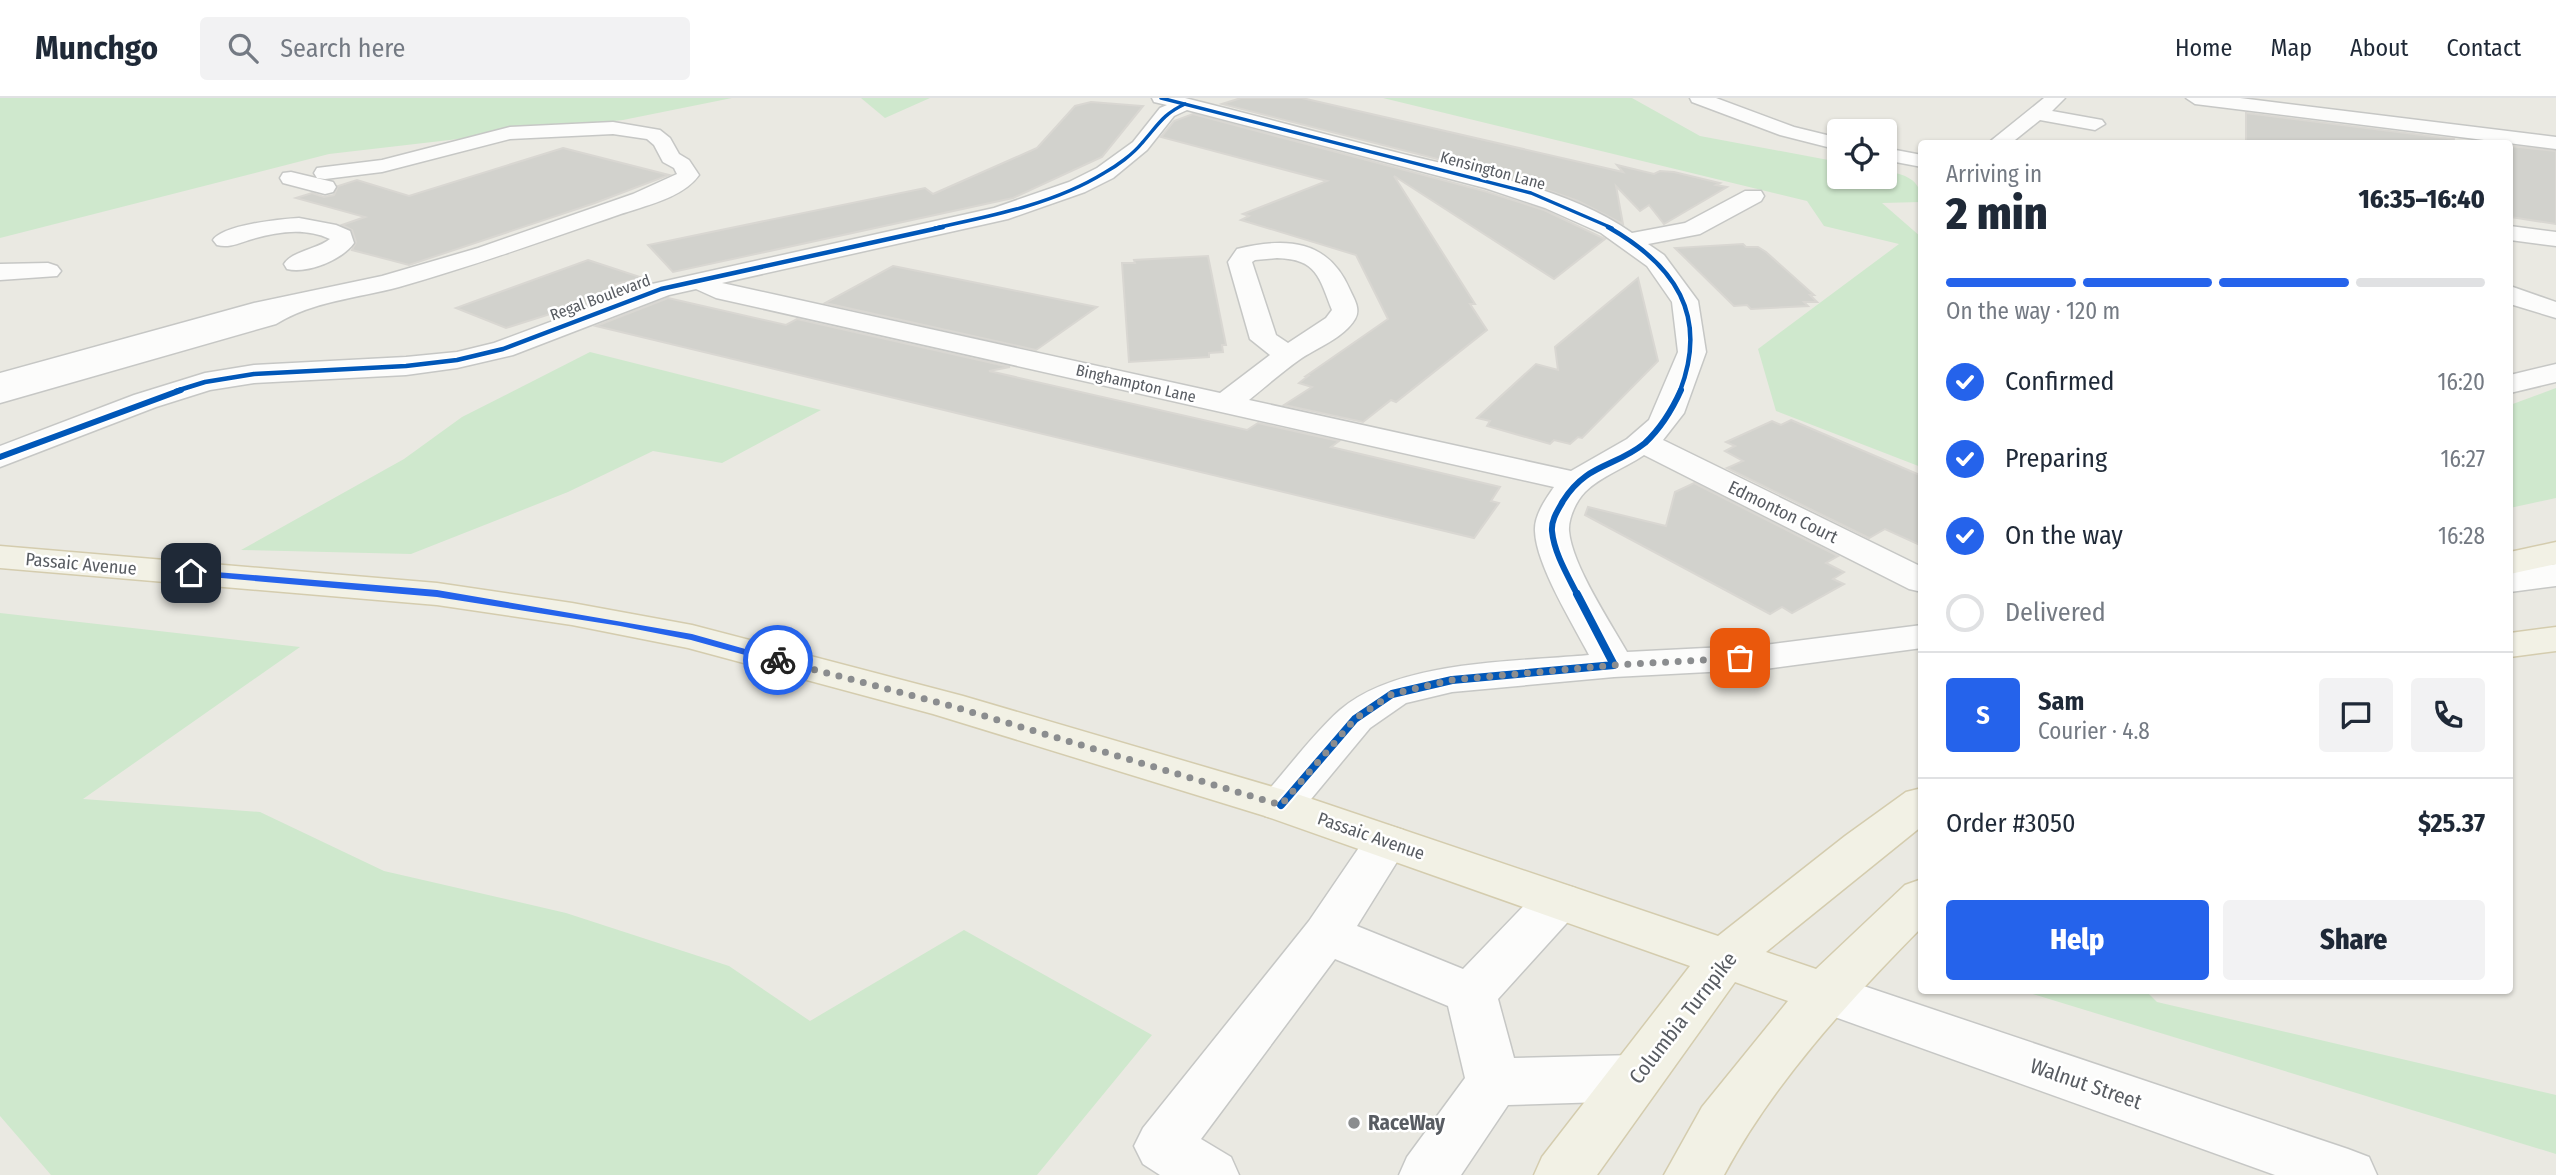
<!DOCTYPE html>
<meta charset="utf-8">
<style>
body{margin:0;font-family:"Fira Sans Condensed",sans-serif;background:#f2f2f3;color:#1f2937;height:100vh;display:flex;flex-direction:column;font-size:26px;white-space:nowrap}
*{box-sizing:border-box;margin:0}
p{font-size:23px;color:#747a83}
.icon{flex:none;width:38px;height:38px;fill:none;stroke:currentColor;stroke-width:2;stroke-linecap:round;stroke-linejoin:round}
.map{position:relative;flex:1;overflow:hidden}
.drawer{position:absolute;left:1918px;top:42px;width:595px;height:854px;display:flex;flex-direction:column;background:#fff;border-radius:7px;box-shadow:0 2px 5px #0004}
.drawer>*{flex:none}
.controls{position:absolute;left:1827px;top:21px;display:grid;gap:14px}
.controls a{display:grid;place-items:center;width:70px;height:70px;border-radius:7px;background:#fff;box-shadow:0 2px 5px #0004;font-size:35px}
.pin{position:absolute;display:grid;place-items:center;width:60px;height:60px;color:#fff;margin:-30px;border-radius:14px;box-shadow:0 4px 10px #0006}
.courier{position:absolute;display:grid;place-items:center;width:70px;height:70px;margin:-35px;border:5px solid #2563eb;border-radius:50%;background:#fff;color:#222;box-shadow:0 2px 9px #0007}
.headline em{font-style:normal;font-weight:800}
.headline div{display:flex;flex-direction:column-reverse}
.headline{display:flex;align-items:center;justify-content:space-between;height:119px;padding:0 28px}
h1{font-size:46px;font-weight:800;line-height:52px}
.bar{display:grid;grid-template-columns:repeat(4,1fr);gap:10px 7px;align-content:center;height:84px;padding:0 28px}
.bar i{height:9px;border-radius:5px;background:#e0e1e3}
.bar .on{background:#2563eb}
.bar p{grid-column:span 4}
.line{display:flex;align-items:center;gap:18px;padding:0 28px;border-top:2px solid #e0e1e3}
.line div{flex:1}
.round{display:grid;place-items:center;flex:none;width:74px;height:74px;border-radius:7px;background:#f2f2f3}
ol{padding:0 28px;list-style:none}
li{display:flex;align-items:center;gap:21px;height:77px}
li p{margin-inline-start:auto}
li .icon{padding:7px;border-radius:50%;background:#2563eb;color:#fff;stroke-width:4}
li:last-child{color:#747a83}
li i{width:38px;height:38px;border:4px solid #e0e1e3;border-radius:50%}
.button{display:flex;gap:14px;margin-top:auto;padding:14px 28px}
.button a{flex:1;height:80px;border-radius:7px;background:#2563eb;color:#fff;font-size:28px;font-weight:800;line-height:80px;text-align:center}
.button a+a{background:#f2f2f3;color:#1f2937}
header{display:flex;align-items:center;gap:42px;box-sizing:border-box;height:98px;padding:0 35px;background:#fff;border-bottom:2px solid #e0e1e3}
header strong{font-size:33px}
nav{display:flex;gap:38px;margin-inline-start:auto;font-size:24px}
.search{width:490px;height:63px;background:#f2f2f3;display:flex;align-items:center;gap:18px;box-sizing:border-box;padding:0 24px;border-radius:7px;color:#747a83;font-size:26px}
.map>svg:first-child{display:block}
.green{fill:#cfe8cd}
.building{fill:#d2d2cd;stroke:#d9d7d2;stroke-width:2}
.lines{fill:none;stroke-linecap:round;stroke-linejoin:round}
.minor-casing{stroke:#c6c7c5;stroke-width:3}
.major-casing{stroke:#d4ccae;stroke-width:3}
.minor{fill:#fcfcfb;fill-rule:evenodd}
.major{fill:#f2f1e5;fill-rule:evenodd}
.cycleway-far3-casing{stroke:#fff;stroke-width:6}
.cycleway-far2-casing{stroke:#fff;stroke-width:7}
.cycleway-far1-casing{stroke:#fff;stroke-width:10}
.cycleway-casing{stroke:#fff;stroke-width:12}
.cycleway-far3{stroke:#0057b8;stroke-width:3.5}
.cycleway-far2{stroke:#0057b8;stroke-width:4.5}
.cycleway-far1{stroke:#0057b8;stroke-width:6}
.cycleway{stroke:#0057b8;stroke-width:8}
.route{fill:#2563eb}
.done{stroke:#8b8d8f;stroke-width:7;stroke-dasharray:0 12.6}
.poi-dot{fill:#8b8d8f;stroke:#fff;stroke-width:2.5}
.labels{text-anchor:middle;stroke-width:5;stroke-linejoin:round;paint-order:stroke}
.far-street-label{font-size:16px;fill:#585c62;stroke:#fff}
.street-label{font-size:18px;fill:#585c62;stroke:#fff}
.near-street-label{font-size:21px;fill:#585c62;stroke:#fff}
.near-poi-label{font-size:21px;font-weight:bold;fill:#585c62;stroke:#fff;text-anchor:start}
</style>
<header>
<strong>Munchgo</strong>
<div class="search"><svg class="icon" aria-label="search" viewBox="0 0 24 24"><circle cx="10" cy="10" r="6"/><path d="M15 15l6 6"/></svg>Search here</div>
<nav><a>Home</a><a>Map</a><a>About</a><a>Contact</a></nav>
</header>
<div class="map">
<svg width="2556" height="1077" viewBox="0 0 2556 1077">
<rect width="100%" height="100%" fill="#eae9e2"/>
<g class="green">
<path d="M0,0H732L623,22L329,56L0,140Z"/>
<path d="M861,0H930L885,20Z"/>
<path d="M1383,0H1632L1700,38L1839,64V79H1885V73C1904,76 1922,81 1921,104L1882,105L1921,139V369L1776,313L1758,251L1899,146L1824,128L1807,103Z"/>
<path d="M590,254L821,312L722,365L653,353L568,394L411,456L241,452L404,361L462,319Z"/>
<path d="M2556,290V400L2510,410V307Z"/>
<path d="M0,515L300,549L83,701L260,714L384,773L566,815L729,868L810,923L964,832L1152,937L1037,1077H51L0,1018Z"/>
<path d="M2023,893H2146L2157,904L2556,997V1056Z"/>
</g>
<g class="building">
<path d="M1241,0H1302L1623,74L1617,67L1654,76L1660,73L1674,74L1720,85L1716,87L1727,89L1664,126L1649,107L1640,113L1616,88L1623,126L1578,103L1516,81L1222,6Z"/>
<path d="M1091,4L1143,8L1102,59L1013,100L673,174L648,147L925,90L933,96L1037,50L1075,8Z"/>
<path d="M2246,15L2454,41L2453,46H2246Z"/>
<path d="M1193,16L1484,93L1544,112L1605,141L1554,181L1394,78L1475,206H1470L1487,232L1396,304L1391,302L1363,324L1284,307L1312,289L1299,285L1308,278H1306L1388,221L1356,157L1241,122L1249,118L1243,116L1327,83L1161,39L1174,23Z"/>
<path d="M2510,48L2556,53V126L2510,119Z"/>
<path d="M563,50L669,77L595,105L409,167L352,152L356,144L352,132L342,127L365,119L296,100L312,95L324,99L334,97L338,88L357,82L409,98Z"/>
<path d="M1743,146L1746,149H1758L1766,154L1814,197H1810L1817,204H1804L1808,208L1751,211L1747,207L1734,208L1675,150Z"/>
<path d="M1208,158L1226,247H1222L1223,254L1209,255V259L1129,264L1122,165H1135L1134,162Z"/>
<path d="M588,162L643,180L611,187L630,191L558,218L550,216L506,230L456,210Z"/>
<path d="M893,168L1007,191L1097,209L1036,252L825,205Z"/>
<path d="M1638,180L1658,263L1582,340L1578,339L1570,346L1554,342L1550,346L1487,328L1490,323L1477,320L1536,266L1558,272L1555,249Z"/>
<path d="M668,200L786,227L797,221L1010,269L989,273L1247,332L1258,325L1339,343L1331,349L1500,389L1491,403L1499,405L1474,440L596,228Z"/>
<path d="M1791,322L1922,378V448L1885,431L1869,440L1727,370L1743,363L1725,353L1735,348L1726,344L1772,323L1781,327Z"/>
<path d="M1694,385L1838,458L1826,465L1844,474L1833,481L1844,486L1792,515L1782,509L1770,516L1585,417L1588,409L1666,428L1675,394Z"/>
</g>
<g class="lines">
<g class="minor-casing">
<g id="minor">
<path d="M1152,0H1185C1254,17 1322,36 1391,53C1469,73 1565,88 1632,135L1685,125L1745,93H1761L1764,98L1761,103L1700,136L1648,146L1664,157L1698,203L1706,254L1684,315L1663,342L1922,469V494L1909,491L1644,357C1625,370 1601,378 1585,394C1576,403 1568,421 1569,433C1572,467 1610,524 1627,554L1765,547L1922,527V550L1765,571L1614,579L1452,594L1406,605L1370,630L1297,718L1281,722L1265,718L1259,707L1265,696C1288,670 1315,634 1340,612C1398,562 1516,564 1589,557C1573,526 1536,467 1535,433C1534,417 1546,401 1554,389L716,200L696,191L669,197L513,257L457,270L406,277L254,285L210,292L156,309L0,369V348L134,297L205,275L254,267L406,259L457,254L494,245L652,186L994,110L1069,84L1097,70L1133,44L1160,10L1167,7L1154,4ZM1187,12L1485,90L1545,110L1601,135L1647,168L1672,204L1678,254L1649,322L1627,341L1571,373L1249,302C1265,289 1282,274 1299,262C1316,250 1344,240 1355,221C1361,211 1354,201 1350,192C1328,141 1286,139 1237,151L1228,164L1250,241L1270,257L1220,295L722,185L1008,121L1085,94L1113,80L1147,52L1174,18ZM1277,160C1317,161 1319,179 1332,212L1326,220L1288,245L1276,237L1252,164L1255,162Z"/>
<path d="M1690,0H1716L1794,29L1839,40V52L1780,37L1692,4Z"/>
<path d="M2044,0H2065L2052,13L2102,22L2105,26L2095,32L2040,22L2010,46H1987Z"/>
<path d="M2186,0H2240L2556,39V51L2195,6Z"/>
<path d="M613,24L660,32L670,40L679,56L689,62L699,77C683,100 644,108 618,117C546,142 473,168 399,189C358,200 313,203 276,226L0,305V275L254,205L382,178L478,150L633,96L677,76L674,70L663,64L654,47L647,41L613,36L510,41L382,74L325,81L317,80L314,75L317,70L325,69L382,62L510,29Z"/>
<path d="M1885,50L1922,57V69L1885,62Z"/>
<path d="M291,74L333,84L336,89L333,94L325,96L283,85L280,80L283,75Z"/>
<path d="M299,120L336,127L350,133L354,145C342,162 307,176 287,171L284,166C292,153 318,151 330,141C304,129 276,134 249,142C237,146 228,150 217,147L213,142C223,127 280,121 299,120Z"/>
<path d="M2510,128L2556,134V148L2510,142Z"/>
<path d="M48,165L57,168L61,173L57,178L0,182V166Z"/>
<path d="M2510,188L2556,204V220L2510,206Z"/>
<path d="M2556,266V284L2510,295V277Z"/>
<path d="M2556,466V488L2510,494V472Z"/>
<path d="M1387,727L1403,732L1410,743L1357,828L1463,871L1541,790L1558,785L1575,790L1582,803L1575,816L1498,901L1514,960L1635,957L1654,964L1662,980L1654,996L1635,1003L1508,1007L1461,1077H1399L1407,1059L1465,980L1448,908L1335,861L1201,1041L1231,1059L1239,1077H1160L1143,1066L1134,1048L1143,1030L1309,823L1371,732Z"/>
<path d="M1825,875L2348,1051L2369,1059L2377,1077H2275L1807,909L1799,895L1807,881Z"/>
</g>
</g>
<g class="major-casing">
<g id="major">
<path d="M2556,444V466L2510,476V454Z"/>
<path d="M0,448L437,485L572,505L692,527L963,598L1297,696L1718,838L1845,738L1906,694L1922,690V728L1766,854L1816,871L1905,787L1922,781V829C1848,904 1774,984 1724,1077H1664L1702,1009L1788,903L1735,884L1597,1077H1534L1542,1059L1690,868L1265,718L933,616L688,550L572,527L437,507L0,470Z"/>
<path d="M2556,529V553L2510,559V535Z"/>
</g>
</g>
<use href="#minor" class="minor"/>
<use href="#major" class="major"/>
<g class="cycleway-far3-casing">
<g id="cycleway-far3">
<path d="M1161,0L1531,95L1612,130"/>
<path d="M935,130C991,118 1054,106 1104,75C1117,68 1133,56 1142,45C1158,27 1163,16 1185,6"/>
</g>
</g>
<g class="cycleway-far2-casing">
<g id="cycleway-far2">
<path d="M1608,129C1675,167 1709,217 1680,293"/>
<path d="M176,293L205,284L254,276L406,268L457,262L503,251L661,191L943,129"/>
</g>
</g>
<g class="cycleway-far1-casing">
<g id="cycleway-far1">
<path d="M0,359L181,292"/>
<path d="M1578,498C1568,478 1554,455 1552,433C1551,422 1558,412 1563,403C1587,365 1614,370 1645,345C1661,330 1672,312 1681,292"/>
</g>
</g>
<g class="cycleway-casing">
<path id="cycleway" d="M1281,707L1355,621L1392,596L1452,582L1614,567L1577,496"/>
</g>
<use href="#cycleway-far3" class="cycleway-far3"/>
<use href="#cycleway-far2" class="cycleway-far2"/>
<use href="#cycleway-far1" class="cycleway-far1"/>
<use href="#cycleway" class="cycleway"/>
</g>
<path class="route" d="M191,472L437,492L692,536L784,562L778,566L691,542L620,528L437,499L187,477L186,475Z"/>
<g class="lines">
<path class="done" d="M778,562L948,607L1281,707L1355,621L1392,596L1452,582L1615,567L1740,560"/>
</g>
<circle class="poi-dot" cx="1354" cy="1025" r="7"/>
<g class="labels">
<g class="far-street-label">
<text transform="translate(1493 72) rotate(15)" y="6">Kensington Lane</text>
<text transform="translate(600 199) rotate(-20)" y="6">Regal Boulevard</text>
<text transform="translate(1136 285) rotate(13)" y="6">Binghampton Lane</text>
</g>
<g class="street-label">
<text transform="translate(1783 414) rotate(26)" y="6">Edmonton Court</text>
<text transform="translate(81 466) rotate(5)" y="6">Passaic Avenue</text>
<text transform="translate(1371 738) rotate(19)" y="6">Passaic Avenue</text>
</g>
<g class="near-street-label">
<text transform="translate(1683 920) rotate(-52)" y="7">Columbia Turnpike</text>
<text transform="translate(2086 986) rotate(19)" y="7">Walnut Street</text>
</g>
<g class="near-poi-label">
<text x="1368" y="1032">RaceWay</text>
</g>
</g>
</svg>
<div class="controls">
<a><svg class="icon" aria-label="locate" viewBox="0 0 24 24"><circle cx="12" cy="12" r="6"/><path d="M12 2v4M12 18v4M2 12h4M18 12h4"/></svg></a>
</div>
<div class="pin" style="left:1740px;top:560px;background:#ea580c"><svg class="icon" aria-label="bag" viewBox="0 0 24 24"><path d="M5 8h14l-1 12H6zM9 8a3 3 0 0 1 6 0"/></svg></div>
<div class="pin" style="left:191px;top:475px;background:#1f2937"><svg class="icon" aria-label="home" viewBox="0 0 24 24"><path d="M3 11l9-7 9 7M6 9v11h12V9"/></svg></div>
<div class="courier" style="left:778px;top:562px"><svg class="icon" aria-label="bike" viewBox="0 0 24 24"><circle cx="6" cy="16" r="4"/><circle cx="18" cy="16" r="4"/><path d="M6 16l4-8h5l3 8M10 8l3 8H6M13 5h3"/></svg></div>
<section class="drawer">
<div class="headline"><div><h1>2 min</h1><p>Arriving in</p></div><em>16:35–16:40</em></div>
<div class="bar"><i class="on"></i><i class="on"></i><i class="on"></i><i></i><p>On the way · 120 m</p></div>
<ol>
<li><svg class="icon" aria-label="check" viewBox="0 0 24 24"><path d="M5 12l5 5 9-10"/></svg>Confirmed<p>16:20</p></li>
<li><svg class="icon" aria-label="check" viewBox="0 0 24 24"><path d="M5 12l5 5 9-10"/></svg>Preparing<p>16:27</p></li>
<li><svg class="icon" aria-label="check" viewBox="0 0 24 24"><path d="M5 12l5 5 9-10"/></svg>On the way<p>16:28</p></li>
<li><i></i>Delivered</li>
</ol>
<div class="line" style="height:126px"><b class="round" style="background:#2563eb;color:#fff">S</b><div><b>Sam</b><p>Courier · 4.8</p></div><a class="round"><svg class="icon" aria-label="chat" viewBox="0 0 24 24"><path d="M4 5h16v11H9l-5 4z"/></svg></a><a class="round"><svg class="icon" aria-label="phone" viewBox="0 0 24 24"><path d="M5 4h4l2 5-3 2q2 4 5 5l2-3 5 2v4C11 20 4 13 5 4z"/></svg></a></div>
<div class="line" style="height:91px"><div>Order #3050</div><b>$25.37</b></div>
<div class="button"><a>Help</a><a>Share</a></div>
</section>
</div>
